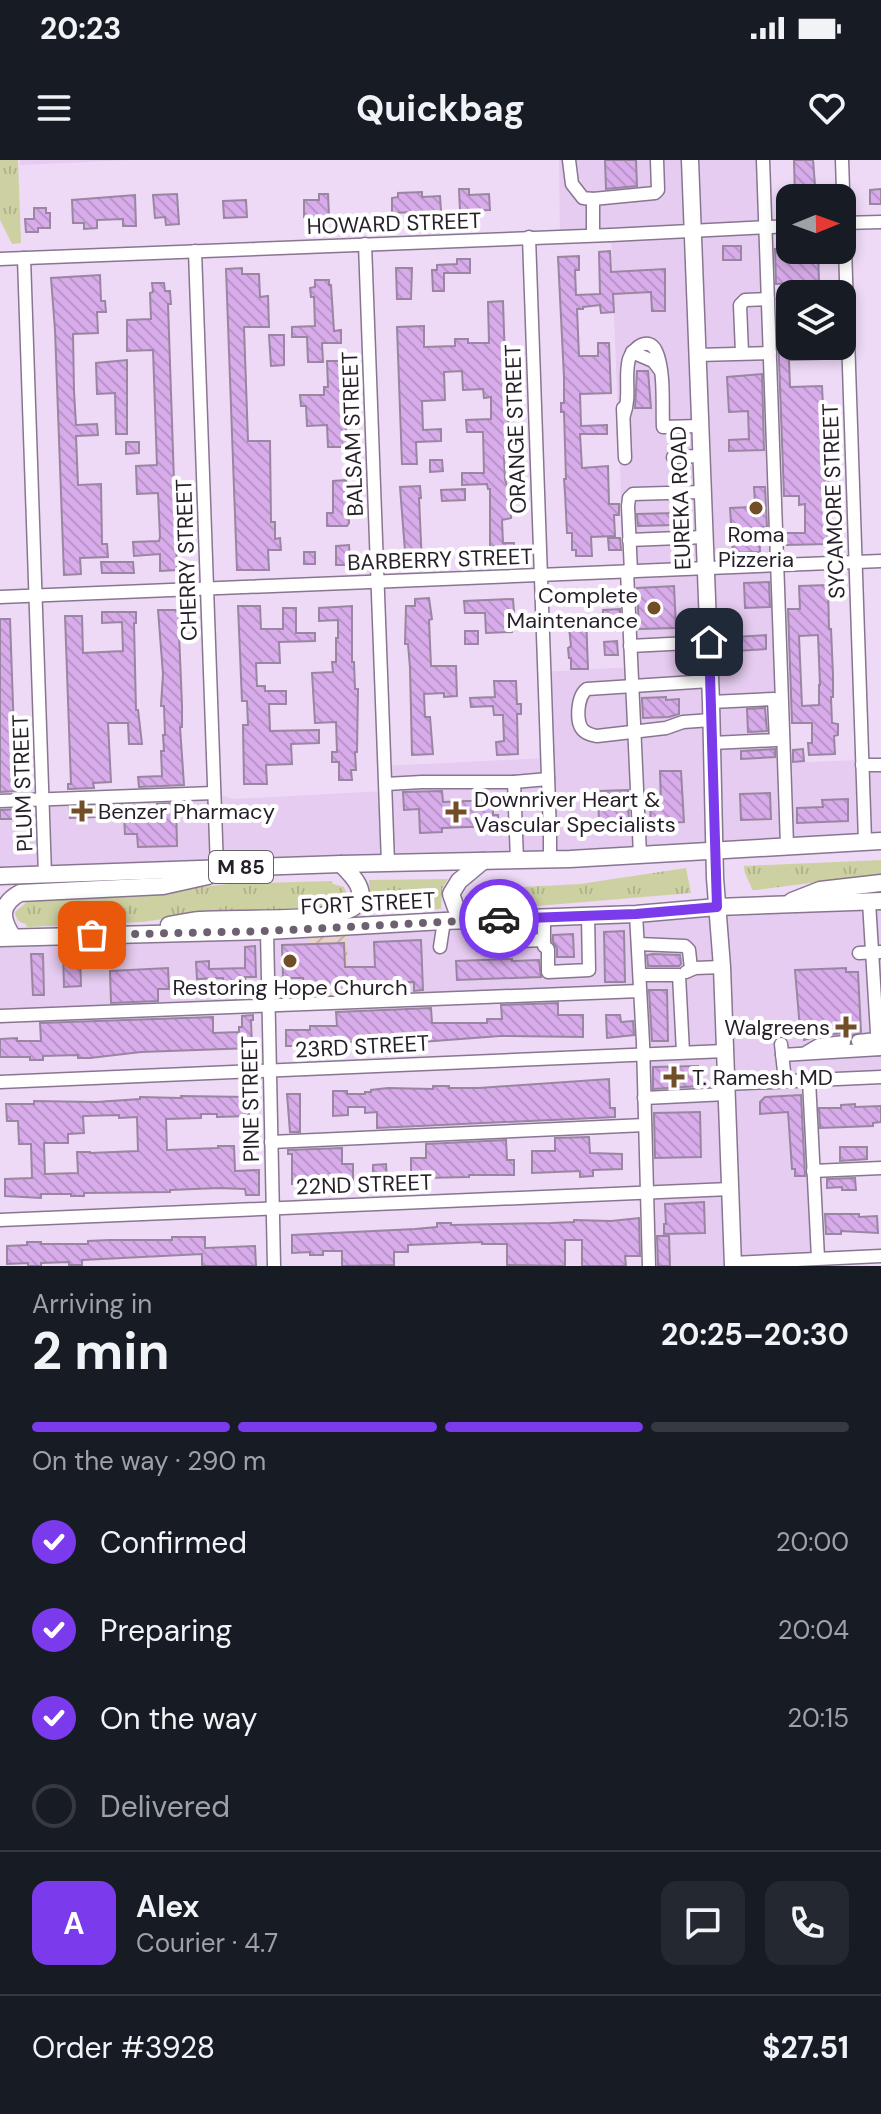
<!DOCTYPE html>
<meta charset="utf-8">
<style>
body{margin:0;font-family:"DM Sans",sans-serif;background:#242831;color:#f1f3f6;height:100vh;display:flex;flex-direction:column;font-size:30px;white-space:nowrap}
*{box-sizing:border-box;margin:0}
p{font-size:26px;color:#9ea1a6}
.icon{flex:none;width:44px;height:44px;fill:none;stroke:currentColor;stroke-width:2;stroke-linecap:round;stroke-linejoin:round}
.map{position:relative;height:1106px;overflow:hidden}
.side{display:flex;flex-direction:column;background:#171b24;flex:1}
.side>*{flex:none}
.needle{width:52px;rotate:89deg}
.fabs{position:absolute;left:776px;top:24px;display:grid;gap:16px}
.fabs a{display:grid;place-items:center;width:80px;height:80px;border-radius:16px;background:#171b24;box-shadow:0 4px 12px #0003;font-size:40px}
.pin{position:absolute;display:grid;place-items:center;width:68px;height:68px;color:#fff;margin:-34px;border-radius:16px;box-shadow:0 4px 12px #0006}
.courier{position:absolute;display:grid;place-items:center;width:80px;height:80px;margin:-40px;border:6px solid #7c3aed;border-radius:50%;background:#fff;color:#222;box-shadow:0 2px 10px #0007}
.overview em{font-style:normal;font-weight:700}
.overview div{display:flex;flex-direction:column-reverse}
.overview{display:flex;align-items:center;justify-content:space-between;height:136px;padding:0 32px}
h1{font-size:52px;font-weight:700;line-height:60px}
.bar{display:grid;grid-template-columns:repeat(4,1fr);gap:12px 8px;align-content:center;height:96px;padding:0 32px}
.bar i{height:10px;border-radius:6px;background:#363941}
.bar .active{background:#7c3aed}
.bar p{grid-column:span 4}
.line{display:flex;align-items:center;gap:20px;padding:0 32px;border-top:2px solid #363941}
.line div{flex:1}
.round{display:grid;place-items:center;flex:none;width:84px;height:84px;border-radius:16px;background:#242831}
ol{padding:0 32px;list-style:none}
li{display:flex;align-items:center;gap:24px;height:88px}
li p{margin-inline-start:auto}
li .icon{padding:8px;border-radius:50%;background:#7c3aed;color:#fff;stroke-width:4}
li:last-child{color:#9ea1a6}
li i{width:44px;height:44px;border:4px solid #363941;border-radius:50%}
.status{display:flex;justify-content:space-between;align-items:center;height:56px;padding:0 40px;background:#171b24;direction:ltr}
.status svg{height:22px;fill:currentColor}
header{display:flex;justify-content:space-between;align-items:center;height:104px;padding:0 32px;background:#171b24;font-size:36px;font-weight:700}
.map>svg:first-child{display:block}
.built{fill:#e6ccf0}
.industrial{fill:url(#industrial-furrows)}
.grass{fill:url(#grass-tufts)}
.building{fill:url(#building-back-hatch);stroke:#9986a1;stroke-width:2;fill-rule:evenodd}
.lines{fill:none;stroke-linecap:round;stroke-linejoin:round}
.minor-casing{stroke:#887691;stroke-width:15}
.major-casing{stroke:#887691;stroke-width:19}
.minor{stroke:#fff;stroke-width:12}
.major{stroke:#fff;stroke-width:16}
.done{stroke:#6c6071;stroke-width:8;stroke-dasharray:0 14.4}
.route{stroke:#7c3aed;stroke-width:10}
.poi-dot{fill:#714e27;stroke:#fff;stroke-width:3}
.labels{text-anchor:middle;stroke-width:8;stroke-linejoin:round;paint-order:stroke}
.shield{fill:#fff;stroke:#676269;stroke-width:2}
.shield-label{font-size:20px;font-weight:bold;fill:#261f29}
.street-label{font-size:22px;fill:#261f29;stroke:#fff}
.poi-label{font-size:22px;fill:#261f29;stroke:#fff;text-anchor:start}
</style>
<div class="status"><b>20:23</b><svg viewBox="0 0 49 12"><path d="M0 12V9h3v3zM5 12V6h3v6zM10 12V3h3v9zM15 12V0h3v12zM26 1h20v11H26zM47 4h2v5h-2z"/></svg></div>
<header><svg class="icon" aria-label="menu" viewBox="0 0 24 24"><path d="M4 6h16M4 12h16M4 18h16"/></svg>Quickbag<svg class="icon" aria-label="heart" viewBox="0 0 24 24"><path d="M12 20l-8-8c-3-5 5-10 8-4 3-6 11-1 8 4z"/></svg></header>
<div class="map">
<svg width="881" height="1106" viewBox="0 0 881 1106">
<defs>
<pattern id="industrial-furrows" width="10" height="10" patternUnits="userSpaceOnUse" patternTransform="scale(2)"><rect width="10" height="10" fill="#e9d2c7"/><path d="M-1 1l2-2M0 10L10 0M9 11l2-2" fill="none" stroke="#c8b4ab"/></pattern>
<pattern id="grass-tufts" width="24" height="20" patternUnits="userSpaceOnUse" patternTransform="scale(2)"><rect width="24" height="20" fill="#cdd1a1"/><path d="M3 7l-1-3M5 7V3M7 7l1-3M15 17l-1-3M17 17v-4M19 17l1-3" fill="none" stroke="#b0b38b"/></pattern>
<pattern id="building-back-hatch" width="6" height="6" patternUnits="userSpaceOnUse" patternTransform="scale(2)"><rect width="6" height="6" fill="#d8acea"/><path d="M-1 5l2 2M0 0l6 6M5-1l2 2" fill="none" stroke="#b994c9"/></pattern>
</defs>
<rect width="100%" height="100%" fill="#eed9f7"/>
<g class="built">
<path d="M20,0H130L20,5Z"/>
<path d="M559,0H763L785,603L862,600L881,605V681L0,716V641L214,633L233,639L385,631V606L547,598L544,512L631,507L624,412L611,75L560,76Z"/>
<path d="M881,741V917L810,920L818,1098H827V1106H649L640,831L0,856V778Z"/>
</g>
<path class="industrial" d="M347,767L348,842L313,843L309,768Z"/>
<g class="grass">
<path d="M0,0H18L21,83L12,84L0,60Z"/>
<path d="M881,700V714L757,730H752C750,721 744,716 744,706Z"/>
<path d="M686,708L691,733L537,746L476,748V746L469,743L468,740L473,735L485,731V729L580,724Z"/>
<path d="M448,719L442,729L441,749L366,752L371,744L369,720Z"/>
<path d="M332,721L333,724L344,727L347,736L336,743L325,747L324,750L196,754L143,762L27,767L26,764C19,762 16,760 15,752L27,742L37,739L164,731L228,724Z"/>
</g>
<g class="building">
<path d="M605,0H636L637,26L606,29Z"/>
<path d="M794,0H813L816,38H795Z"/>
<path d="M459,29H469V35L489,34L490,50L460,51Z"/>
<path d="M881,29V44H870V30Z"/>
<path d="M422,32V37L440,36L441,51L392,53V38L398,37V33Z"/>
<path d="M177,34L179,64L166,65L165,57L155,58L153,35Z"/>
<path d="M319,34H328L329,56L304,57V40H319Z"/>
<path d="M135,35L136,66H123V59L97,60V68L84,69V63H73L72,40Z"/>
<path d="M246,40L247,57L224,58L223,41Z"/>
<path d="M34,48H46V53H50V68H38V72H26L25,59H34Z"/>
<rect x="723" y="86" width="18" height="14"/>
<path d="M787,88V90H818L819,124H821L822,134H801L800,123L776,124L775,89Z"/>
<path d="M610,91L611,112L665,109V151H652L651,132L613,134L614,152L601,153L600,145L583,147V149H577L579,196H598V183H609L611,233L580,234L581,266L607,265V274H580L582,308L608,306L609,344H619V355H614L615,376L591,377L592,396H576V390H572V373H567L565,333L564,319H566L564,252H561V243H564V217L558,97L579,96V110H575L576,135L600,134L599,92Z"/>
<path d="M457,99H470V113H444V131H433L432,110H437V105L457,104Z"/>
<path d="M242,108V114H259L260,137L268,136L269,167H244L248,281H270L271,362H275V379L280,378L281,390H268L269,410H237L226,109Z"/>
<path d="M396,108H412L411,139H397Z"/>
<path d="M100,115L101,141H105L106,152H97L98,173L73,174L74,231L76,265L97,264L98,275L76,276L78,325L101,324L102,384H107L108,397L80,398L81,414L64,415L55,170L51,118Z"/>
<path d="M315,120H329V125H331L334,171L341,170V183H322L323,202H308L307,177H292V167L315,166L314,137H311L310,128L315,127Z"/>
<path d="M152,123H164L165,131H170L171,144H168L177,410L160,411V394L134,396L133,382L159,381L160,377L158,333L137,334L136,306L157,305L153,190L127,191V160L151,159L150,133L153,132Z"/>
<path d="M503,141L505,202H508L509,216H506L510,296H504L505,319L507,326H510L511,358L502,360L503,383H514V397L477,398V401H466V388H490V329H488L487,324L462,325V313H484L483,272H467L466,260L491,259V237L484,238L483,229L463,230L462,211L444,212L445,240L422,241L423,270L441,269V281L416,282L417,304H402L397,167L424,166V187L455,186V179H468V183H489L488,142Z"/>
<path d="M790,172V186L821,187L822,199L789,200L790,227L822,226L824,267L827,266V275H825L824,280L826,316H828L830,362H827L828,384L786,385L785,373H805V344L799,345V336H784L778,173Z"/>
<path d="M269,175H284V205L271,206Z"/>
<path d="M127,200V274H116L115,233L97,234L96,203Z"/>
<path d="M327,201H341V210H343L347,287H328L327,265L307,266L306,246H301L300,235H324V227H328Z"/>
<path d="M637,211H648L651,248H635Z"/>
<path d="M762,214L764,290L729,291V280L749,279L748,251L729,252L727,217Z"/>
<path d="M126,282H139V293L126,294Z"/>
<path d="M430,300H442L443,311L430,312Z"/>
<path d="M346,320V329L348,328L349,363L347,366H327V353H333V321Z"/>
<path d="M420,326L421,338H419L422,404H406L400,327Z"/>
<path d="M754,327H765L767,367L759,368L760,392L733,393L730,348L751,347V343H755Z"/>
<path d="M465,329V340L442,341L441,330Z"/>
<path d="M674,353V365L638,366L637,354Z"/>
<path d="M608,378H620L621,390H609Z"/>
<path d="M349,385L350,405H336V386Z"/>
<rect x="304" y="392" width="11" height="12"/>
<path d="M101,402H133L134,413H102Z"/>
<path d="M769,422L770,447L745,448L744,423Z"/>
<path d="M828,425L829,469H831L833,515V537H831L832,563L838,564V575L834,576L835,594L809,595L808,583H812V563H792L788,449H800L799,426ZM818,475L820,525H819V545L802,546L799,476Z"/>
<path d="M674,426L676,468L639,469L637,428Z"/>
<path d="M429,438L432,459L429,460L431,506H456L457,536L444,537V533L424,534L425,557H430L433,594L412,595L410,508L408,484H405L406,446H415V439Z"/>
<path d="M513,439L514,452H511L512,472L486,473L485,453H465L464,441Z"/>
<path d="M238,446H260L261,469H283V448H296V473H315V481L279,482L280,503H256L257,526H265V531H286V544H269L270,571L319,570V583L291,584L292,604L266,605L267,624H244L243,565H248L247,541H242Z"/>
<path d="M352,446V502H354L355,529H358L357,592H355L356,610H351L352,620H339V602H332V592H337L336,562L315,563L312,513L333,512L332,502H336V478H338V460L319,461V448Z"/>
<path d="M620,449V463L603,464V450Z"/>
<path d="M158,450H178L182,545V567H180L184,625L139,627L138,617L162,616L161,591H164L163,575H165L164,546H161L163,514Z"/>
<path d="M102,452H136V463H134L136,550H138L142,584H129L128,563H108L111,622L93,623L94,628L68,629V624H71L65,456H82L83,493L123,491L122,462L102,463Z"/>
<path d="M586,455L588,509H571V498H569L568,488L571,486L568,458Z"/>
<path d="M0,459H10L16,631L0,632Z"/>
<rect x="465" y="471" width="13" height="13"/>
<path d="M766,475V489L736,491L735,477Z"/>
<path d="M617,481L618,495H605L604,482Z"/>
<path d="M494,521H516L517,544H521V554H517L518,594L497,595L496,582L504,581L503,555H494L493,546L471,547L470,538L495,537Z"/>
<path d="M666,537V540L679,539V554L669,557L643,558L642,538Z"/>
<path d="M765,548L767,571L748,572L747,549Z"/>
<path d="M775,589V597L741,599V591Z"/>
<path d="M803,589L804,601L793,602V590Z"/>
<path d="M660,611H681L684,662L651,664L650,645H661Z"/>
<path d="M628,630L629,666H616V661L599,662L598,631Z"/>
<path d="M442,631L443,642L493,640V655H498V666L442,668V672L420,673L419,649L404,650L403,632Z"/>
<path d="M770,633L771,659L741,660L740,634Z"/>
<path d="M848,639V661L797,663V648L823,647L822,640Z"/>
<path d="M176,643L177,686L138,687L137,674H125L124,656L70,658L69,647L136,645V657H157V644Z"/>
<path d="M22,649V659H0V650Z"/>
<path d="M624,771L625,822H605L604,772Z"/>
<path d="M573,774L574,797H557V788L553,782V775Z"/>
<path d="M421,780L423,830L414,831V822L375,823L373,832L336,834L335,829L304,832L303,818H283L282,785L344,783L345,807H375L374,782Z"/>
<path d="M255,786L256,817H245L246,826H224L223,818L197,819L196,802L209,801V809L245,808V787Z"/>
<path d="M63,793H80L81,826L64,827Z"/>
<path d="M31,794H43L44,835H33Z"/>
<path d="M653,794L680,795L681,804L679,806H648L647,795Z"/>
<path d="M512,799V801L539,800L541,817L457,820L456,801Z"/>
<path d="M168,808L169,829H158V841L111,843L110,811Z"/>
<path d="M846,808V812H858L861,872L851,876L843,873L818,876L804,880V869H800L795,810Z"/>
<path d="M649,830H667L668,881H652Z"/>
<path d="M558,843V855H583V877L500,876L395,884H383V882H347L341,884V886H286V870H310V866H337L336,852L431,848L432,863H487V859H502L501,845Z"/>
<path d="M253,855V860H251L252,888L141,892L90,898H78V895L43,896V900H30V897H0V879L17,878V881H41L40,863L213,857V873L239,872V867H242V856Z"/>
<path d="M606,855H620L621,862L633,861L634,875L607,878Z"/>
<path d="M698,906L699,926L653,929V907Z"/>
<path d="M609,919L610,948H615V957L377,968V952L365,953V947H348V955L333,956V931H347V934H365V932H371V930L388,928L433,929V926H449V928H479Z"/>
<path d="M287,934H300V972H290Z"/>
<path d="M801,935L805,1016H795V1009H792L788,952L760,954V942L765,937Z"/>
<path d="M181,936L249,937V956L217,957V954H201V958L166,959L167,990L218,988V986H234L235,1011L259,1010V1035H246L245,1029L219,1028L170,1030V1032L84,1033V1036H71V1034H41V1038L5,1036V1019L32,1018L31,984H19L18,961H7L6,944H34V941L96,942L140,939V937L181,938ZM119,955V958L137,957L138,991L90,993V992H77L78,1013L45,1014L44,983H68V974L84,973L83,956Z"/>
<path d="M855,944V947L881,946V962L873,963V966L820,968L819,948H841V945Z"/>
<path d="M700,952L701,997L655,998L654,953Z"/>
<path d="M254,963L255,976H243V964Z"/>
<path d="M589,977L590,993L622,994V1009L593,1010V1016L580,1017V1011L532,1013V991H555V978Z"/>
<path d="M506,980L507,1000H514V1015H469V1017L424,1018V1021H411V998H426V984Z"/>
<path d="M840,987H867V999L840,1001Z"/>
<path d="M342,988V1004H353V1022H330V1025L292,1024V994H288V990Z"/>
<path d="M386,1004L387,1021H373V1005Z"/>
<path d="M855,1018L856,1030H842V1027L827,1028V1019Z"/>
<path d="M704,1042L705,1073L664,1074V1064H666L665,1044Z"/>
<path d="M825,1054H859V1057L877,1056L878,1073L841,1071V1074H826Z"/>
<path d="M639,1058L640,1096H625L626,1106H582V1080H565V1106L507,1105V1084H482V1082L408,1085V1092H394V1105L342,1106V1091H323V1095H310V1092L292,1093V1075L415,1069L437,1067V1063H451V1065L551,1063L574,1062V1060L611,1061Z"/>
<path d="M657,1076H669L670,1106H658Z"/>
<path d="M172,1077H205V1088L255,1086L256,1106H202V1094L82,1100V1105H69V1102L41,1103V1106H28V1103L7,1104V1086L27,1085V1082H41V1084H88V1081L109,1080H172Z"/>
</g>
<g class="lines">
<g class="minor-casing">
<g id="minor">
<path d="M569,0L572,24L583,38L593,39"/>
<path d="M763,0L787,685"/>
<path d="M842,0L865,681"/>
<path d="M842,63L881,62"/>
<path d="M593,75V39L655,33L658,30L657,0"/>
<path d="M529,77L550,673V699"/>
<path d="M365,84L388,703"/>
<path d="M195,91L217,708"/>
<path d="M24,98L45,715"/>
<path d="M0,99L611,75L790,66"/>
<path d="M632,192L653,201L660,210"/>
<path d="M742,193L740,145L745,140L768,139"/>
<path d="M697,195L770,193"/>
<path d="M623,248L625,298"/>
<path d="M624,255C631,236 624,217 629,199C633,187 649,176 656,191C665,210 662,247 663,267L699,266"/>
<path d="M673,297L701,296"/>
<path d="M629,380L704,377"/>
<path d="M627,411L640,695"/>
<path d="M631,412L628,346L629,338L633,334L702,332"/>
<path d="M0,437L881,401"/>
<path d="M630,486L709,482"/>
<path d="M710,521L587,529C577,536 575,564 584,571C589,575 592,575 597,576L666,568L683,562L711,560"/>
<path d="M711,542L774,539L776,580L712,583"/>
<path d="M862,605H881"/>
<path d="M514,622L517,700"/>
<path d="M386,624L422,622H514L548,619"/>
<path d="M0,641L214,633"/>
<path d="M869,742L878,889"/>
<path d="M636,754L643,883L649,1106"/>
<path d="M544,758V786L548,789V812L589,810L588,756"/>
<path d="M500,759L501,785"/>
<path d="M267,771L274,1106"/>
<path d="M519,781L544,780"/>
<path d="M638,784L685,786L689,790L691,809"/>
<path d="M440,787L444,761"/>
<path d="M859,793L881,792"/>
<path d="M686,812L695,808L722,807"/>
<path d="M640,815H679L683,892"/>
<path d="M0,856L640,831"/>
<path d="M858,881L877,879"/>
<path d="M781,884L785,921"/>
<path d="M807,892L819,885L844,882"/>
<path d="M782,895L881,889"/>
<path d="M809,920L818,1098"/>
<path d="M0,922L725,891"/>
<path d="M726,924L881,917"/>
<path d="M644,938L727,934"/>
<path d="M271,982L645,965"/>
<path d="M813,1011L881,1008"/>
<path d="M0,1060L730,1029"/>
<path d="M733,1103L881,1096"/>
</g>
</g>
<g class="major-casing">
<g id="major">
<path d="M690,0L711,542L715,718L722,807L733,1106"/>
<path d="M0,716L341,704L570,699L881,681"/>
<path d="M792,741L820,730L881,723"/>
<path d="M475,760L456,748L451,734L459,721L483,701"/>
<path d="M169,765C180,763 190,761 200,760C229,757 339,763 355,746C370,732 351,714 341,704"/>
<path d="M13,777C0,758 0,744 20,733L163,726L208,716"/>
<path d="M0,778L267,771L444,761L636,754L717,747L881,741"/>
</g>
</g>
<use href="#minor" class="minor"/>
<use href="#major" class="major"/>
</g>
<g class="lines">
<path class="done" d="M92,775L267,771L499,759"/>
<path class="route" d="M499,759L636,754L717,747L709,482"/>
</g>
<g class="poi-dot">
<circle cx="756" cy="348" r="8"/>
<circle cx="654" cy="448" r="8"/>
<path d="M78 639h8v8h8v8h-8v8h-8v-8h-8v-8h8z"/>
<path d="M452 640h8v8h8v8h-8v8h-8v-8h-8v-8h8z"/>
<circle cx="290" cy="801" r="8"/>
<path d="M842 855h8v8h8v8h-8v8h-8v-8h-8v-8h8z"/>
<path d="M670 905h8v8h8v8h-8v8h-8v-8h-8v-8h8z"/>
</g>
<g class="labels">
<rect class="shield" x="209" y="691" width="64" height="32" rx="6"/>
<g class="shield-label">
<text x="241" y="714">M 85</text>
</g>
<g class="street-label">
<text transform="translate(394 63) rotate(-2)" y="8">HOWARD STREET</text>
<text transform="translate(515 269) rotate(-92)" y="8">ORANGE STREET</text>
<text transform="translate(352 274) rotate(-92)" y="8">BALSAM STREET</text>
<text transform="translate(680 338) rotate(-92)" y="8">EUREKA ROAD</text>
<text transform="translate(833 341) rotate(-92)" y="8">SYCAMORE STREET</text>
<text transform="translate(440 399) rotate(-2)" y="8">BARBERRY STREET</text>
<text transform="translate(186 400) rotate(-92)" y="8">CHERRY STREET</text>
<text transform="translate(22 623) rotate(-92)" y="8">PLUM STREET</text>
<text transform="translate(368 743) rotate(-3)" y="8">FORT STREET</text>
<text transform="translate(362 886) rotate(-3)" y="8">23RD STREET</text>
<text transform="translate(250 939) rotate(-91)" y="8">PINE STREET</text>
<text transform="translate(364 1024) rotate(-2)" y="8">22ND STREET</text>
</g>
<g class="poi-label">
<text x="756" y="382" text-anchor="middle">Roma<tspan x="756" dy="25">Pizzeria</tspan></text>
<text x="638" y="443" text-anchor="end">Complete<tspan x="638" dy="25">Maintenance</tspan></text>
<text x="474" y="647">Downriver Heart &amp;<tspan x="474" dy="25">Vascular Specialists</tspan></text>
<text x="98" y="659">Benzer Pharmacy</text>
<text x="290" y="835" text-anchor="middle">Restoring Hope Church</text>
<text x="830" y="875" text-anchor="end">Walgreens</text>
<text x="692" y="925">T. Ramesh MD</text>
</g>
</g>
</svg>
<div class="fabs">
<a><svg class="needle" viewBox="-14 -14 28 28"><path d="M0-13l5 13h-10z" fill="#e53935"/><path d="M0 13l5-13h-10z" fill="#9ea1a6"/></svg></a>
<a><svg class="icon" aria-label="layers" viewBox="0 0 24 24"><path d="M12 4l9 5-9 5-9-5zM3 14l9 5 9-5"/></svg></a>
</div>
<div class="pin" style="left:92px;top:775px;background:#ea580c"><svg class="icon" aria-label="bag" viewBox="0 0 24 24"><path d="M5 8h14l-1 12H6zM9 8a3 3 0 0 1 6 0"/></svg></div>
<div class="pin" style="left:709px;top:482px;background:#1f2937"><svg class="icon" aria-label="home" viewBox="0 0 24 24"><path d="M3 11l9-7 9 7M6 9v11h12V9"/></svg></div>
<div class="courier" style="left:499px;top:759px"><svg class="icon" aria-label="car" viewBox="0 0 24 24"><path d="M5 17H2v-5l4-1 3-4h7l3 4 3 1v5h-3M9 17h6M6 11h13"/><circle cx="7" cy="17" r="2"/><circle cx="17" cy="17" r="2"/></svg></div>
</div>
<section class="side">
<div class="overview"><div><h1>2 min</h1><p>Arriving in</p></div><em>20:25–20:30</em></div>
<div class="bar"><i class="active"></i><i class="active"></i><i class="active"></i><i></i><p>On the way · 290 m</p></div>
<ol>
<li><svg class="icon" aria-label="check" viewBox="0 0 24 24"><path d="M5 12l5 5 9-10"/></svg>Confirmed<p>20:00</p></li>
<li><svg class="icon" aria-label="check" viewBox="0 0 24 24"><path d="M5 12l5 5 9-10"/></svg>Preparing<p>20:04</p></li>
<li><svg class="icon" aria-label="check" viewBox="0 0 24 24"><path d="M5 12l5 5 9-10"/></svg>On the way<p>20:15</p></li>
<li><i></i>Delivered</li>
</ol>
<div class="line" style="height:144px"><b class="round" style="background:#7c3aed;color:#fff">A</b><div><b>Alex</b><p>Courier · 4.7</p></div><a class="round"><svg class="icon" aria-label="chat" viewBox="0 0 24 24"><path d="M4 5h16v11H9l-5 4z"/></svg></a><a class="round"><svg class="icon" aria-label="phone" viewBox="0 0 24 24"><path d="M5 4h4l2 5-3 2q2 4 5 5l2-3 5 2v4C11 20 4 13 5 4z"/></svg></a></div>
<div class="line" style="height:104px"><div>Order #3928</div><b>$27.51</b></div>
</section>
